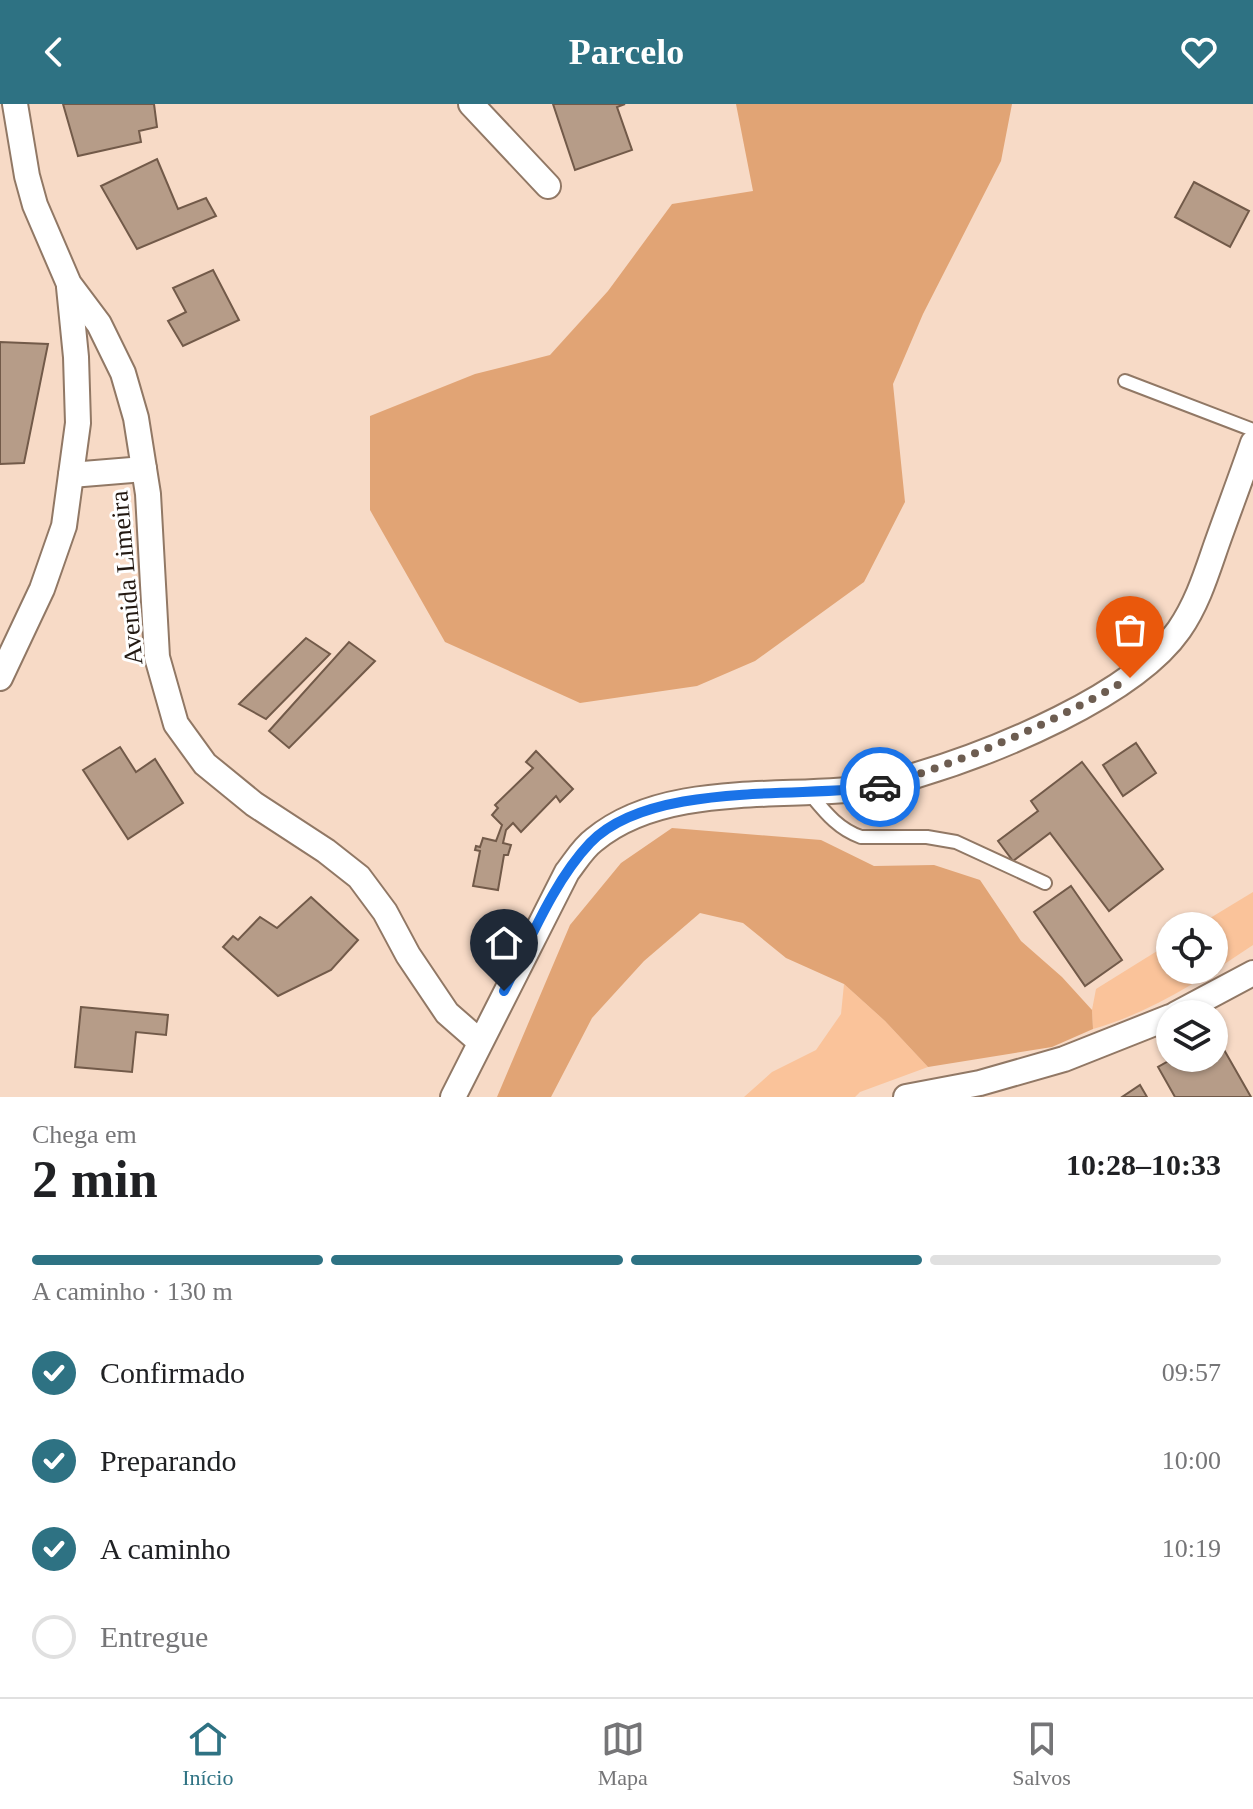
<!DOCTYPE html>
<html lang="pt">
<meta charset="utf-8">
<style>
body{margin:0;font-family:"Times New Roman",serif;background:#f6f6f6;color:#202124;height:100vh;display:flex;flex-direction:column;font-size:30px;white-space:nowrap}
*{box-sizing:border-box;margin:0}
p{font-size:26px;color:#757577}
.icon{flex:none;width:44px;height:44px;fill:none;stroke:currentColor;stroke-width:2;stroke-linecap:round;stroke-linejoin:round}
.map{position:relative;height:993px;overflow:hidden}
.side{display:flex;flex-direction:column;background:#fff;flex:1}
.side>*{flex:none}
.fabs{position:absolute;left:1156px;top:808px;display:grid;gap:16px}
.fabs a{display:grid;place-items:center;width:72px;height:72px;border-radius:50%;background:#fff;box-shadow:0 2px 6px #0004;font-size:40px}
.pin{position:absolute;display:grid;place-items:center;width:68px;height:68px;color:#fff;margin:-82px -34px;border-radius:50% 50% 50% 0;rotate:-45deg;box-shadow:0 0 8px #0007}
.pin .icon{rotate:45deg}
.courier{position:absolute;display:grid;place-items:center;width:80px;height:80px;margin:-40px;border:6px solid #1a73e8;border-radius:50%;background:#fff;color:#222;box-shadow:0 2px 10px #0007}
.head em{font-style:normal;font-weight:700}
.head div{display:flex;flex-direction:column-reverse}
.head{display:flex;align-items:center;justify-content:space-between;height:136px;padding:0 32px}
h1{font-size:52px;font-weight:700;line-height:60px}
.bar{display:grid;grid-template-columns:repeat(4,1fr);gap:12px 8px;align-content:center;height:96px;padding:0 32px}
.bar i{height:10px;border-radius:6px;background:#e0e0e0}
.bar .on{background:#2e7283}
.bar p{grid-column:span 4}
ol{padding:0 32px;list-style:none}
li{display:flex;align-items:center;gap:24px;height:88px}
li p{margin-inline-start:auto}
li .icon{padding:8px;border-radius:50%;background:#2e7283;color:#fff;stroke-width:4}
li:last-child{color:#757577}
li i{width:44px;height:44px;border:4px solid #e0e0e0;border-radius:50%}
header{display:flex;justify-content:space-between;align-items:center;height:104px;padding:0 32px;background:#2e7283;color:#fff;font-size:36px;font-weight:700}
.tab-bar{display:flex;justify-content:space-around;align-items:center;height:112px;border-top:2px solid #e0e0e0;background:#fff;font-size:22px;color:#757577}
.tab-bar a{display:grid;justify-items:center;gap:4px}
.tab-bar .on{color:#2e7283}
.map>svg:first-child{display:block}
.green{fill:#fac39a}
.forest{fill:#e1a475}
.building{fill:#b69c88;stroke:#725a49;stroke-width:2}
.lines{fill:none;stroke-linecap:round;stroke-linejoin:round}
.lane-casing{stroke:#917865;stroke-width:16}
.street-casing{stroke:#917865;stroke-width:28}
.lane{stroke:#fff;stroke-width:12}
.street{stroke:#fff;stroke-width:24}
.done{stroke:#6d5d51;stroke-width:8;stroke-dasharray:0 14.4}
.route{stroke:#1a73e8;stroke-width:10}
.labels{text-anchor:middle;stroke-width:6;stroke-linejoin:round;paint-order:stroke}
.street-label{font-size:26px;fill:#231912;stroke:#fff}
</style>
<header><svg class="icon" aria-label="back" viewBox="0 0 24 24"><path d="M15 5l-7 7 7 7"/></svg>Parcelo<svg class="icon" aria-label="heart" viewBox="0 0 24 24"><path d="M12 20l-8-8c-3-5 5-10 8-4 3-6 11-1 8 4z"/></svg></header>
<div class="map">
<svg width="1253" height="993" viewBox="0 0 1253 993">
<rect width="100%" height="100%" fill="#f7dac6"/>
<g class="green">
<path d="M1253,788V841C1204,874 1150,909 1093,925L1092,906L1096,885L1170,839V866H1214V822H1197Z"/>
<path d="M844,880L885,917L928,963L860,988L855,993H744L772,968L816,946L841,910Z"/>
</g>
<g class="forest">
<path d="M736,0H1012L1001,57L923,210L893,280L905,398L864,478L755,557L697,582L580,599L445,538L370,406V312L475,270L550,251L608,187L672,100L753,87Z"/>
<path d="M672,724L821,736L874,762L934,761L980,776L1021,837L1062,873L1092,906L1093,925L1052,943L928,963L885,917L844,880L786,854L743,819L700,809L644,857L592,914L551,993H497L570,821L621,759Z"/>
</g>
<g class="building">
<path d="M63,0H154L157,23L139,27L141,38L78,52Z"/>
<path d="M553,0H625L617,3L632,46L575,66Z"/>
<path d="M157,55L178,105L206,94L216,112L137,145L101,82Z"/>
<path d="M1194,78L1249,107L1230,143L1175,113Z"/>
<path d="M213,166L239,216L183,242L168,217L186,208L173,184Z"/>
<path d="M0,238L48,240L24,359L0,360Z"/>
<path d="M306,534L330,550L266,615L239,600Z"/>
<path d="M349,538L375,557L289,644L269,627Z"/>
<path d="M1136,639L1156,669L1123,692L1103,661Z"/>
<path d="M120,643L136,668L155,655L183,699L128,735L83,666Z"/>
<path d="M536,647L573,685L560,698L556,692L521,728L513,719L506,726L503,739L511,741L508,751H504L498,786L473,782L480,747L475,746L476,742L480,743L483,734L496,737L502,721L492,711L498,704L495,701L533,664L526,658Z"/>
<path d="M1082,658L1163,765L1109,807L1050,729L1013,757L998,737L1038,707L1031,697Z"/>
<path d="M1071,782L1122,856L1085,882L1034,808Z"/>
<path d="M311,793L358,836L331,866L278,892L223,843L233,832L238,836L260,813L277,824Z"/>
<path d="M81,903L168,911L166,931L136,928L132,968L75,963Z"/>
<path d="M1215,930L1251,993H1175L1158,963L1174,954H1214Z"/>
<path d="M1140,981L1147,993H1122Z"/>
</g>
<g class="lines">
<g class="lane-casing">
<g id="lane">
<path d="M1125,277L1253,326"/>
<path d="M810,690C825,708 838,725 861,733H927L956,738L1045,779"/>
</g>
</g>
<g class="street-casing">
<g id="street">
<path d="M15,0L27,72L35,101L69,180L99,220L123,269L136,314L148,390L157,553L176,620L205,660L254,700L326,747L359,773L385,808L408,851L447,909L479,937"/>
<path d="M471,0L548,82"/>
<path d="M71,371L144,365"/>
<path d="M0,574L42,485L64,422L78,319L76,253L69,183"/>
<path d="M1176,910L1253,869"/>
<path d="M453,993L567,768C575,758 583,744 594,736C666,676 788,696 876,683C890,681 904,675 917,671C994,648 1133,592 1179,526C1197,500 1206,471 1216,442C1228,408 1241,374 1253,339"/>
<path d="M906,993L980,979L1064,955L1170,913"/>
</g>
</g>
<use href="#lane" class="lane"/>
<use href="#street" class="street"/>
</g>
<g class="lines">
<path class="done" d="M880,683C971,654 1047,622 1130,574"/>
<path class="route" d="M504,887C529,839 553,778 590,739C649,677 800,694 880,683"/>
</g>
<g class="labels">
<g class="street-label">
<text transform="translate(126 474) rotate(-95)" y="9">Avenida Limeira</text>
</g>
</g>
</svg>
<div class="fabs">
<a><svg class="icon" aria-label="locate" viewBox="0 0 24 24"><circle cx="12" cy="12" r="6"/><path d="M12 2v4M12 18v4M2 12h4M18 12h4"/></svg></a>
<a><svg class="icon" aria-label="layers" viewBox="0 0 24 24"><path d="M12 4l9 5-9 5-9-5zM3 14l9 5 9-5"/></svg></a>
</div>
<div class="pin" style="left:1130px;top:574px;background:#ea580c"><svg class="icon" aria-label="bag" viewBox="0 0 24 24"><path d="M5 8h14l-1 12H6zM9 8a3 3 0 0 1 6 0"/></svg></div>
<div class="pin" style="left:504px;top:887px;background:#1f2937"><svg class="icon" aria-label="home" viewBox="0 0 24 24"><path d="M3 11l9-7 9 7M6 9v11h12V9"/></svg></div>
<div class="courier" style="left:880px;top:683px"><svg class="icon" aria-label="car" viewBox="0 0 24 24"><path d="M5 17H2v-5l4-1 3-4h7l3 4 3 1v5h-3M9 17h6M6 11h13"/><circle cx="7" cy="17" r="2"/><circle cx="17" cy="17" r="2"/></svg></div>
</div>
<section class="side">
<div class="head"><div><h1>2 min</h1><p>Chega em</p></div><em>10:28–10:33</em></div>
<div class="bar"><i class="on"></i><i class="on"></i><i class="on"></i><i></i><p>A caminho · 130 m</p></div>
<ol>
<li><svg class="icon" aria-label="check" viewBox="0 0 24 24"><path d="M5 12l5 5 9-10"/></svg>Confirmado<p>09:57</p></li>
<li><svg class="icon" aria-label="check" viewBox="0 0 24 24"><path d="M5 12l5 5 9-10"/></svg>Preparando<p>10:00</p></li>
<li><svg class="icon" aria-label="check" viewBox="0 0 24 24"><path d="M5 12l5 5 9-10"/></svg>A caminho<p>10:19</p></li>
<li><i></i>Entregue</li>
</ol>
</section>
<nav class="tab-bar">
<a class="on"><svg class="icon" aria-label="home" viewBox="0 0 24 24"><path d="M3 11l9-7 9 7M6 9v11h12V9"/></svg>Início</a>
<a><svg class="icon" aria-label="map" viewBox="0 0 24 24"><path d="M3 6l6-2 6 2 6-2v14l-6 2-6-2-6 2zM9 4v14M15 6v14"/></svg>Mapa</a>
<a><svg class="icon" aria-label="saved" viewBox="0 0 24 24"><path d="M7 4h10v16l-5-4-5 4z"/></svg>Salvos</a>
</nav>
